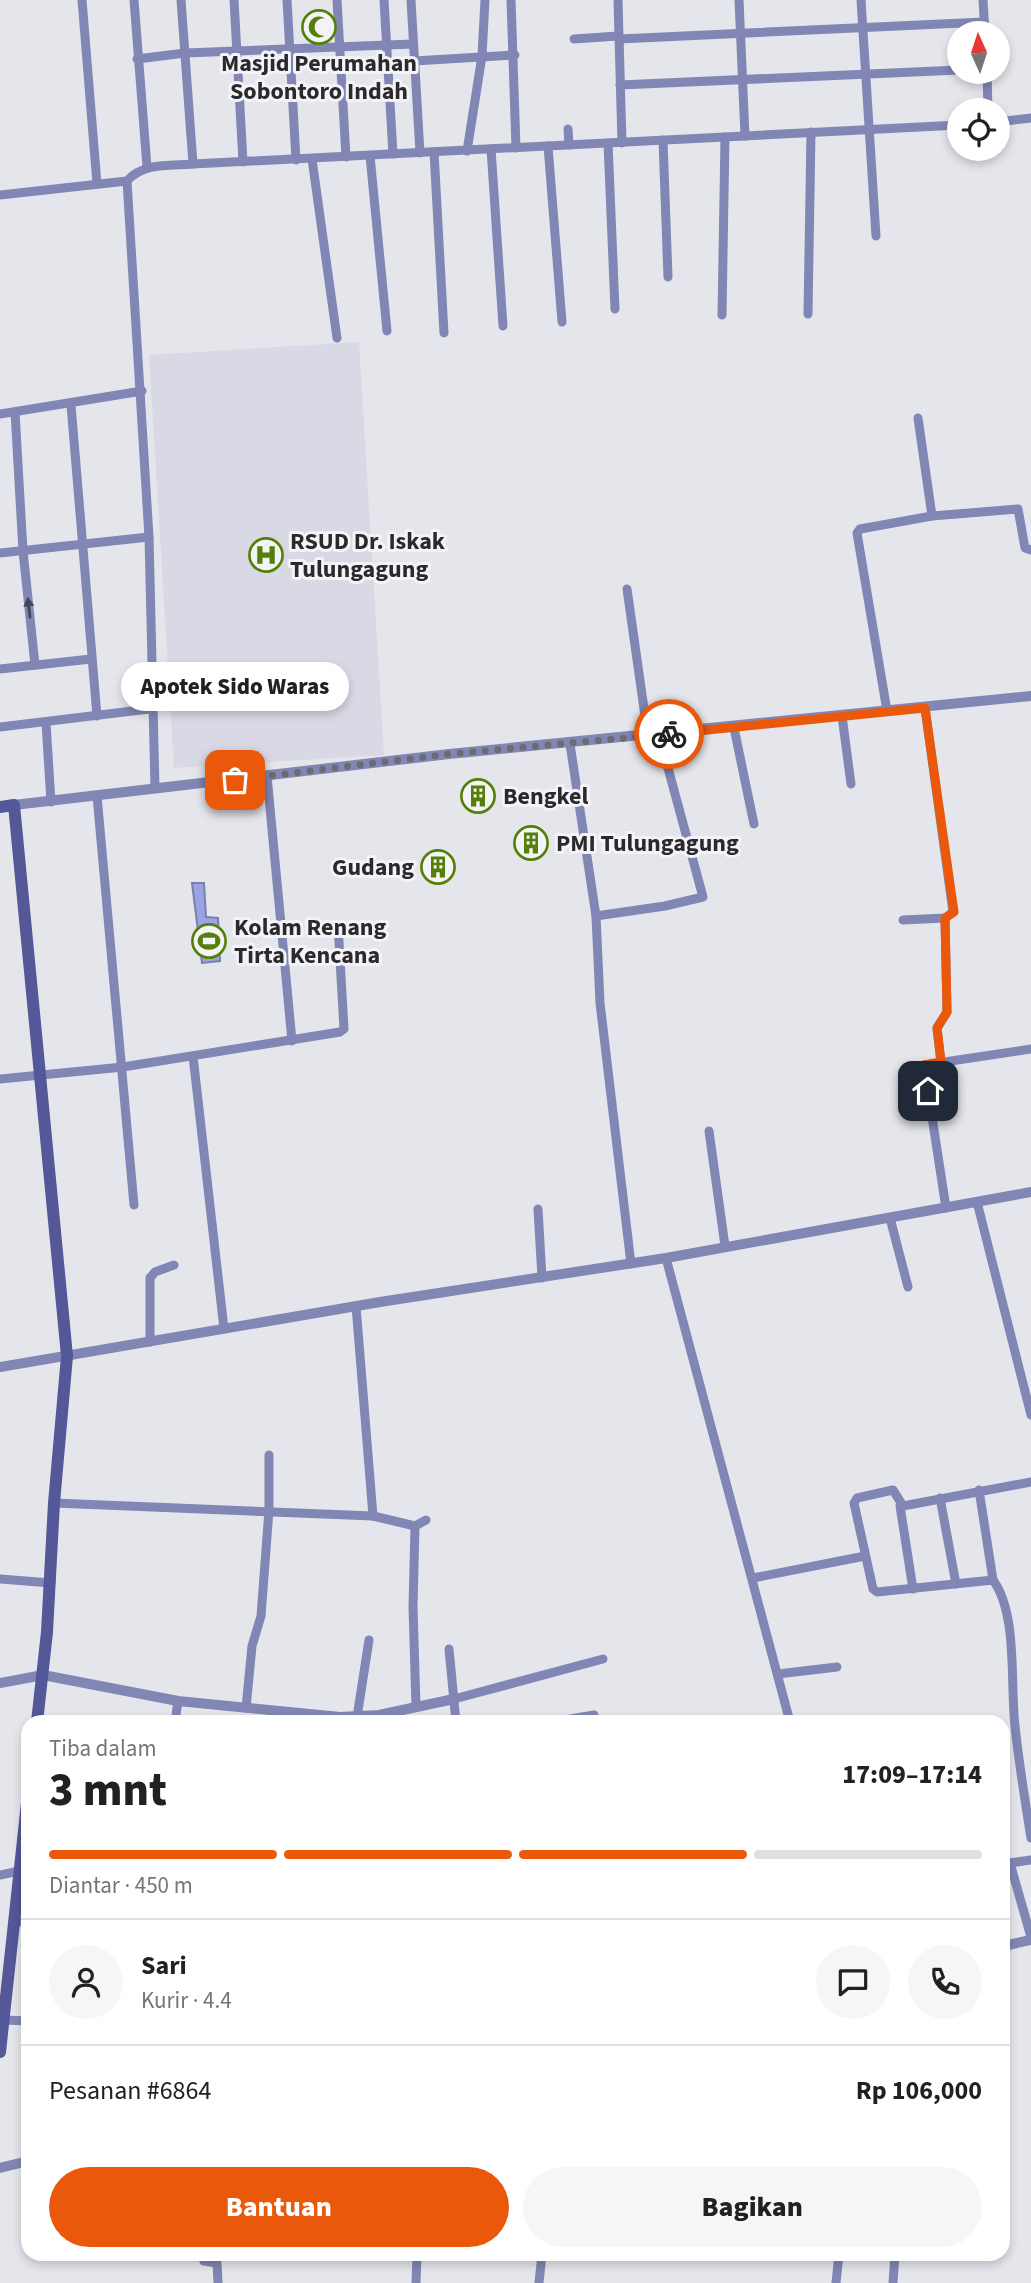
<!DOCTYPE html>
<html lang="id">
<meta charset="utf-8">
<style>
body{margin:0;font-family:"Source Sans 3",sans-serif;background:#f6f6f6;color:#202124;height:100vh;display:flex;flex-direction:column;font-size:26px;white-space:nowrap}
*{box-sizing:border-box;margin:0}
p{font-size:23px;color:#757577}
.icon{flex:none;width:38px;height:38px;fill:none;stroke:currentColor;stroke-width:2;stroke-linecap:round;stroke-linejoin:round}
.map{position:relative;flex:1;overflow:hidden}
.details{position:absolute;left:21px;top:1715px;width:989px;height:546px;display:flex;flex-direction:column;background:#fff;border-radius:21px;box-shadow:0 4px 10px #0003}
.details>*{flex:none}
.needle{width:46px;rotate:357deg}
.fabs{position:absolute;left:947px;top:21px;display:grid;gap:14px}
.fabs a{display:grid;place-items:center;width:63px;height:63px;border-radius:50%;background:#fff;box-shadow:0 4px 10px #0003;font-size:35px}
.pin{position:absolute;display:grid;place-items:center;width:60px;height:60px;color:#fff;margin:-30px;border-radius:14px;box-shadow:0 4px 10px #0006}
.courier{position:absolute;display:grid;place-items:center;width:70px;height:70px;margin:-35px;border:5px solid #ea580c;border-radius:50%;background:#fff;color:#222;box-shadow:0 2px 9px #0007}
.bubble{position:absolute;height:49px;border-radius:24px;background:#fff;box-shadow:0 4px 10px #0003;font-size:23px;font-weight:800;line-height:49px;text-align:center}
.summary em{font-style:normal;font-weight:800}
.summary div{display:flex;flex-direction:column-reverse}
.summary{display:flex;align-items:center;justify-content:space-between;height:119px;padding:0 28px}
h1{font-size:46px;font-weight:800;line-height:52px}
.bar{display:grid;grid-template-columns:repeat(4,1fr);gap:10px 7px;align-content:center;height:84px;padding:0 28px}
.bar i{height:9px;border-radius:5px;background:#e0e0e0}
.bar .selected{background:#ea580c}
.bar p{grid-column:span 4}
.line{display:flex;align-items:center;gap:18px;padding:0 28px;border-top:2px solid #e0e0e0}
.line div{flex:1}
.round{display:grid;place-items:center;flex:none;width:74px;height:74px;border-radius:37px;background:#f6f6f6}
.button{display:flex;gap:14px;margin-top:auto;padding:14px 28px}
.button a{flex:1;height:80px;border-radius:42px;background:#ea580c;color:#fff;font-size:28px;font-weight:800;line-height:80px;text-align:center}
.button a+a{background:#f6f6f6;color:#202124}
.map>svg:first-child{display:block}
.built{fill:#d8d9e5}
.water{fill:#9da3e2;stroke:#7a7fab;stroke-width:2}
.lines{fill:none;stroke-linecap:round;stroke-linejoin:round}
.minor{stroke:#8186b4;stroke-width:9}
.tertiary{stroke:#8186b4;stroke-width:10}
.secondary{stroke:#545798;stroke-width:12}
.oneway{fill:#444655}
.done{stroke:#6b6c6f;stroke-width:7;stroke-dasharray:0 12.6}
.route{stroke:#ea580c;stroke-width:9}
.labels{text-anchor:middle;stroke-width:6;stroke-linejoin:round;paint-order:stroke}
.poi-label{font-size:24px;font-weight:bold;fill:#2a2a2c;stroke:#f3f3f8;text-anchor:start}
</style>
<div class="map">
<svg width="1031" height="2283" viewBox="0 0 1031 2283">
<rect width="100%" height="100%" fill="#e5e6eb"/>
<path class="built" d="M359,342L384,755L174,768L149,355Z"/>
<path class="water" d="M192,883H204L206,917L218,918L220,961L202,963Z"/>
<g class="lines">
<g class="minor">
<path d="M82,0L97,184"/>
<path d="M134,0L147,167"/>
<path d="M181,0L193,164"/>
<path d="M234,0L243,162"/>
<path d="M287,0L296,160"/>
<path d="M337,0L346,157"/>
<path d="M384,0L393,154"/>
<path d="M411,0L420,153"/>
<path d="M511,0L516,148"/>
<path d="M618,0L622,143"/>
<path d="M739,0L745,136"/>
<path d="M861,0L876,236"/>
<path d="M983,0L985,33"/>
<path d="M574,39L618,36"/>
<path d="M619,39L984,22"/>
<path d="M137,59L185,53L413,44"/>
<path d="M414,61L515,55"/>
<path d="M987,72L988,110"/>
<path d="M620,85L959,70"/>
<path d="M998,122L1031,118"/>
<path d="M568,129L569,145"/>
<path d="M663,140L668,277"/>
<path d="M608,143L615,309"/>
<path d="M548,146L562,322"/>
<path d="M491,149L503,326"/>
<path d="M467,151L482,56L485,0"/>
<path d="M434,152L444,333"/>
<path d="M370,156L387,331"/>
<path d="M312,159L337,338"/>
<path d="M0,195L127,181"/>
<path d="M808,314L811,132"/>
<path d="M722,315L725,137"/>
<path d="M71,405L97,716"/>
<path d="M15,412L23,551L35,665"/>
<path d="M0,414L142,391"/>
<path d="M918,418L932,516"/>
<path d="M0,553L149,537"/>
<path d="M627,589L648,737"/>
<path d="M0,669L91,659"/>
<path d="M887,711L857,533L860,529L932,516L1018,509L1025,548L1031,550"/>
<path d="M842,716L851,784"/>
<path d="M46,723L51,802"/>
<path d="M0,727L149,709"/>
<path d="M734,728L754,824"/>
<path d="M570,744L596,916L600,1003L631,1264"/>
<path d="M267,776L292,1041"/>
<path d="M155,788L149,537L127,181C144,162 170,166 193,164L959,125"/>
<path d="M97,796L134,1205"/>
<path d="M596,916L665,906L703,897L659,735"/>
<path d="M903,920L945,918L953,912L925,708"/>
<path d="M193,1056L224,1329"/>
<path d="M941,1062L937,1028L947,1012L945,918"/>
<path d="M0,1079L123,1067L340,1032L344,1029L338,925"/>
<path d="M709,1131L725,1246"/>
<path d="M977,1202L1031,1415"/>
<path d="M946,1208L924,1065L1031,1049"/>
<path d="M538,1209L542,1278"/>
<path d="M890,1218L908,1287"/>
<path d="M666,1258L790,1722"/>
<path d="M356,1306L373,1516"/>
<path d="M150,1342V1278L155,1272L174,1265"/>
<path d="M979,1490L993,1580L877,1592L873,1589L854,1503L857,1498L893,1490L903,1506L1031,1482"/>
<path d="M940,1498L956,1584"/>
<path d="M54,1503L373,1516L415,1526L426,1520"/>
<path d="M900,1506L913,1589"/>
<path d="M415,1526L413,1607L416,1707"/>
<path d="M753,1578L865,1556"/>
<path d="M0,1579L51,1583"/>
<path d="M993,1580C1018,1614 1010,1684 1015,1726C1019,1764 1025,1801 1031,1838"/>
<path d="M449,1649L456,1722"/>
<path d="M778,1674L837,1667"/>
<path d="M454,1699L603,1659"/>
<path d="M246,1708L252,1646L261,1616L269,1510V1455"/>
<path d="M357,1717L369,1640"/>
<path d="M175,1722L178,1701"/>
<path d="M553,1722L594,1715"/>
<path d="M1010,1863L1031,1937"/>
<path d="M1003,1864L1031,1860"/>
<path d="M0,1875L19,1871"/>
<path d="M15,1921L28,1923"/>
<path d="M4,2020L28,2021"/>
<path d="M203,2254L204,2261L217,2263L218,2283"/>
<path d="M416,2283L417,2254"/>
<path d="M539,2283L542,2254"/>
<path d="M836,2283L839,2254"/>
<path d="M893,2283L895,2254"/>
</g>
<g class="tertiary">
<path d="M14,805L449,754L1031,696"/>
<path d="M0,1367L380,1302L666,1258L1031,1192"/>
<path d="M0,1683L43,1675L178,1701L340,1717L379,1715L454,1699"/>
<path d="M1003,1946L1031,1940"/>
<path d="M0,2168L28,2161"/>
</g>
<g class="secondary">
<path d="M0,807L14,805L67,1356L54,1503L47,1632L37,1722"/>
<path d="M0,2052L28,1794"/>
</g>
</g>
<defs><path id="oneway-solid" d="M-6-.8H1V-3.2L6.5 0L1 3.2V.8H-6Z" transform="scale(1.75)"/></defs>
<use class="oneway" href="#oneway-solid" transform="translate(29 608) rotate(-96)"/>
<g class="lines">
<path class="done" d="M235,780L449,754L669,734"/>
<path class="route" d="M669,734L925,708L954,912L945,918L947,1012L937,1028L941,1062L924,1065L928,1091"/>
</g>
<defs>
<g id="mosque-ring" transform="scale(1.75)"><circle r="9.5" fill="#f3f3f8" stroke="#558007" stroke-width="1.5"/><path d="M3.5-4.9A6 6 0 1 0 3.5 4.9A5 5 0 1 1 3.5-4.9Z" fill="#558007"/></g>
<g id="hospital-ring" transform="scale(1.75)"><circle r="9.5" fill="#f3f3f8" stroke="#558007" stroke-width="1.5"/><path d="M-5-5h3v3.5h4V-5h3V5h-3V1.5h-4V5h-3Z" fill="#558007"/></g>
<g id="building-ring" transform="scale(1.75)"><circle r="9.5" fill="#f3f3f8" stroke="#558007" stroke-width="1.5"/><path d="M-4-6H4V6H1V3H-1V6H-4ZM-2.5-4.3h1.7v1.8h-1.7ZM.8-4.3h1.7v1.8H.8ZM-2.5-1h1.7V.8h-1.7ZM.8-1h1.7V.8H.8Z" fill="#558007"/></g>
<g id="stadium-ring" transform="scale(1.75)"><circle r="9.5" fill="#f3f3f8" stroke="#558007" stroke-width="1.5"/><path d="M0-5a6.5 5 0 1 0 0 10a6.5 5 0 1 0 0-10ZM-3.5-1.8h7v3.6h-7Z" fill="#558007"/></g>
</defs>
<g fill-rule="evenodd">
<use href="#mosque-ring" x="319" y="27"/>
<use href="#hospital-ring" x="266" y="555"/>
<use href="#building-ring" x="478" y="796"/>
<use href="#building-ring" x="531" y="843"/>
<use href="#building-ring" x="438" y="867"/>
<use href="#stadium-ring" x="209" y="941"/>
</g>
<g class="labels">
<g class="poi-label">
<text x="319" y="71" text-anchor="middle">Masjid Perumahan<tspan x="319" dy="28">Sobontoro Indah</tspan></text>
<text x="290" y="549">RSUD Dr. Iskak<tspan x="290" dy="28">Tulungagung</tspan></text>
<text x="503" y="804">Bengkel</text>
<text x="556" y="851">PMI Tulungagung</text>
<text x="414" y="875" text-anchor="end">Gudang</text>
<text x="234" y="935">Kolam Renang<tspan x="234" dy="28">Tirta Kencana</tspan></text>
</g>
</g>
</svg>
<div class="fabs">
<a><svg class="needle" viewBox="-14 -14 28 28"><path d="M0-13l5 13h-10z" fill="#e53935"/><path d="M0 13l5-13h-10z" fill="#757577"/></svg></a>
<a><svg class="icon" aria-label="locate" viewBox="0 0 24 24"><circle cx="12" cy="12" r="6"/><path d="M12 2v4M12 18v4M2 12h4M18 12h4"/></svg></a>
</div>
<div class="pin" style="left:235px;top:780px;background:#ea580c"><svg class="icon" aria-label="bag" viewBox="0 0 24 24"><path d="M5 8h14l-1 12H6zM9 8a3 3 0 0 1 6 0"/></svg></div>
<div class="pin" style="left:928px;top:1091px;background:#1f2937"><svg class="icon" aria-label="home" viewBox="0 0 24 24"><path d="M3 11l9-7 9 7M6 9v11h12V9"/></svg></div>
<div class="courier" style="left:669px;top:734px"><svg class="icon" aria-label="bike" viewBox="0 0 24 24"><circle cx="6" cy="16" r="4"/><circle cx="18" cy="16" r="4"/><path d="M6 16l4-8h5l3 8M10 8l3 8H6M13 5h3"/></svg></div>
<div class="bubble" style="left:121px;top:662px;width:228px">Apotek Sido Waras</div>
<section class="details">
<div class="summary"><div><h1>3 mnt</h1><p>Tiba dalam</p></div><em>17:09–17:14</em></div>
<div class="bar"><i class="selected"></i><i class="selected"></i><i class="selected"></i><i></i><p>Diantar · 450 m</p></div>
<div class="line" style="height:126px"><a class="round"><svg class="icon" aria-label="person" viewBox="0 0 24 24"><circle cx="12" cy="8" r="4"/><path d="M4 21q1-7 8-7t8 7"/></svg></a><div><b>Sari</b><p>Kurir · 4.4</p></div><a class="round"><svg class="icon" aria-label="chat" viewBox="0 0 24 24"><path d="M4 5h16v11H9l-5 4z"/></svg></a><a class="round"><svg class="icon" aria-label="phone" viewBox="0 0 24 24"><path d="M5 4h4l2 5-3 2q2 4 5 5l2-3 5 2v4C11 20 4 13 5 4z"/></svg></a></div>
<div class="line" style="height:91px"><div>Pesanan #6864</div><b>Rp 106,000</b></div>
<div class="button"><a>Bantuan</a><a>Bagikan</a></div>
</section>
</div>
